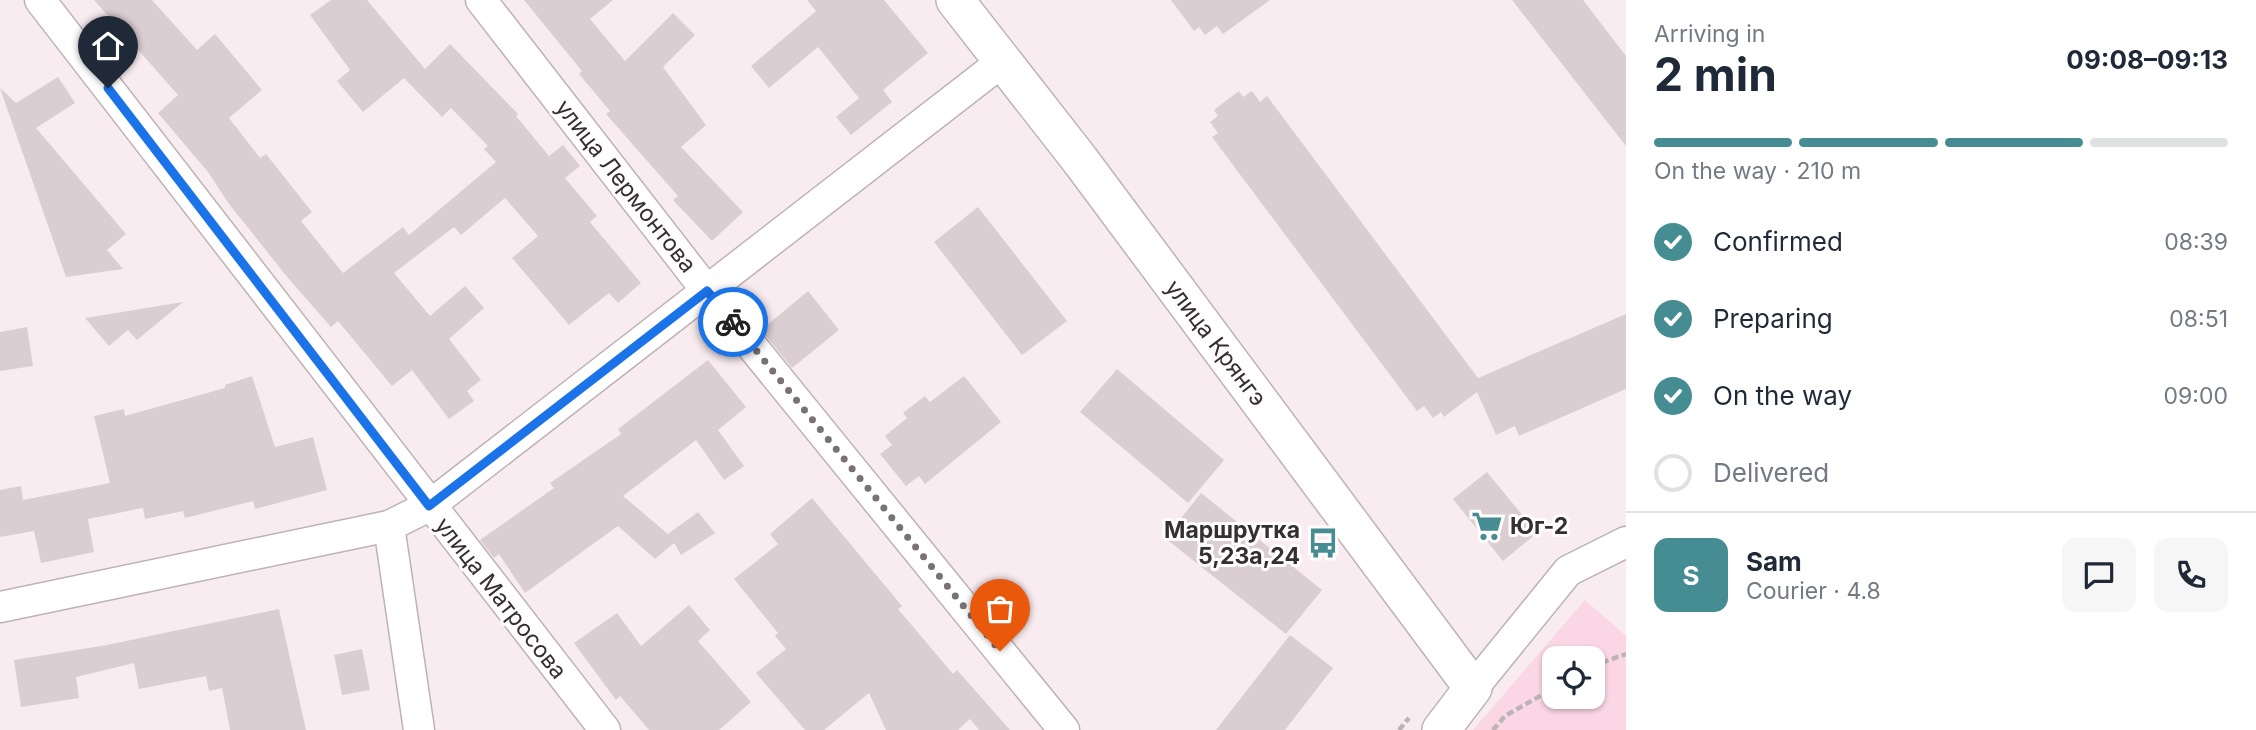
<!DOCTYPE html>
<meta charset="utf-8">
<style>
body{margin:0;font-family:Inter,sans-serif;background:#f6f6f7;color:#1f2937;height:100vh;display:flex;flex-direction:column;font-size:26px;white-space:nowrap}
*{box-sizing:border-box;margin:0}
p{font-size:23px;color:#747a83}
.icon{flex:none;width:38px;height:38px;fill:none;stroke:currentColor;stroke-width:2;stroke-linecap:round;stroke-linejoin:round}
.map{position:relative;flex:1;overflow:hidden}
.side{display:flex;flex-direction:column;background:#fff;width:630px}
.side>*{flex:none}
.tools{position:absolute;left:1542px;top:646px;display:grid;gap:14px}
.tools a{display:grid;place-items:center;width:63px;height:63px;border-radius:14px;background:#fff;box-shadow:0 2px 5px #0004;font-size:35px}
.pin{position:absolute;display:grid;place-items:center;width:60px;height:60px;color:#fff;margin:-72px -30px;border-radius:50% 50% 50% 0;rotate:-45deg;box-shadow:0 0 7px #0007}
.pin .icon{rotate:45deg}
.courier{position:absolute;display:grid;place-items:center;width:70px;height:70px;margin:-35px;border:5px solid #1a73e8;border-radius:50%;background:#fff;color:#222;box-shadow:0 2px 9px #0007}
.head em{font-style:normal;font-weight:700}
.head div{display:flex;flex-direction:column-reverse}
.head{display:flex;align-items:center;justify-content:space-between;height:119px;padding:0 28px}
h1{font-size:46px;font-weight:700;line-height:52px}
.bar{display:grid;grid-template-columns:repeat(4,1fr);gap:10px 7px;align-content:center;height:84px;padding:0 28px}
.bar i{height:9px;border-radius:5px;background:#e0e1e3}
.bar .active{background:#458d92}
.bar p{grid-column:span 4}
.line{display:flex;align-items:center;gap:18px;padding:0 28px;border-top:2px solid #e0e1e3}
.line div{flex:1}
.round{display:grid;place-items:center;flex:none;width:74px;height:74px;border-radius:14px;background:#f6f6f7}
ol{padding:0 28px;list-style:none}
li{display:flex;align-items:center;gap:21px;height:77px}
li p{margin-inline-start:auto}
li .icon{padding:7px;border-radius:50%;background:#458d92;color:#fff;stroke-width:4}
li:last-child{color:#747a83}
li i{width:38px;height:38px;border:4px solid #e0e1e3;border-radius:50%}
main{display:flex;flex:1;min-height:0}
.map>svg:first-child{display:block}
.green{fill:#fbd6e4;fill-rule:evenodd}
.building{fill:#dbced3}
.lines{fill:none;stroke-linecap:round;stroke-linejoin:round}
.minor-casing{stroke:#bfb2b7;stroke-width:33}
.tertiary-casing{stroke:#bfb2b7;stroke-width:40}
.path{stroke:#beb3b7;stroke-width:4.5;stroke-dasharray:7 3.5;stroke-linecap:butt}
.minor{stroke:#fff;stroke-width:30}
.tertiary{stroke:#fff;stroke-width:37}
.done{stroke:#797174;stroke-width:7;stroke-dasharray:0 12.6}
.route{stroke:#1a73e8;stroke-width:9}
.labels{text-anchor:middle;stroke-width:6;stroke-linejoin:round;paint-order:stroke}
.street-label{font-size:23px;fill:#342f31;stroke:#fffcfd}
.poi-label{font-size:23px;font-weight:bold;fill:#342f31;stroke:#fffcfd;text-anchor:start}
</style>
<main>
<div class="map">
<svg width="1626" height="730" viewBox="0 0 1626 730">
<rect width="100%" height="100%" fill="#f9ecf1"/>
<path class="green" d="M1585,600L1626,636V730H1473ZM1554,658H1592V696H1554Z"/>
<g class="building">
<path d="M94,0H152L197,50L215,34L262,90L229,118L260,158L266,154L312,212L301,221L343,273L403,227L409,235L496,162L484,149L488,146L451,108L442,117L404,78L363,112L337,81L350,70L310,15L331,0H367L425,69L450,44L518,114L516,116L549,156L563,145L580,166L565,178L597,216L590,222L641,283L618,303L609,293L569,325L512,258L538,236L505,198L461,235L454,227L394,273L430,316L465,286L484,308L449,339L481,380L467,391L474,401L449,419L412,370L392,386L338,321L331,327L288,278L229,204L208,172L158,113L178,95Z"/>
<path d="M524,0H613L590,19L625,61L673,13L695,35L663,67L706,125L681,147L743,212L712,241L673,200L678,196L606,114L610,111L579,74L582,71Z"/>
<path d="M807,0H884L928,53L883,90L892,102L851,135L836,117L859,98L818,47L769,88L751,66L816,11Z"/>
<path d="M1171,0H1270L1223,34L1217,26L1205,35L1199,27L1194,31Z"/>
<path d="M1512,0H1583L1626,56V146Z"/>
<path d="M58,77L75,103L36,128L126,234L107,250L123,269L66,277L0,88L16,103Z"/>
<path d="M1239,91L1243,97L1252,91L1260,102L1267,96L1478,378L1626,314V389L1519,436L1515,426L1496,435L1477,392L1444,417L1441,412L1433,418L1424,406L1417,411L1212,137L1218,133L1210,122L1218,116L1214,110Z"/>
<path d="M978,207L1067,321L1022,355L934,242Z"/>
<path d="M808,291L839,330L792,368L761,330Z"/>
<path d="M183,302L137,340L128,330L109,346L85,318Z"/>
<path d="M27,327L33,366L0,371V332Z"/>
<path d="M708,360L746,407L718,430L744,466L724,480L696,440L623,496L668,534L698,512L715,533L681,555L674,543L655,559L618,526L525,593L499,554L494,558L480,540L554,488L550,483L621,434L618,429Z"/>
<path d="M1117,369L1224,460L1188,503L1080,412Z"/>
<path d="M252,376L275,447L313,437L327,490L255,509L253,501L185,518L183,511L145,519L143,508L88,519L94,552L41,563L34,531L0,537V490L21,486L23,500L110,483L94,416L124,409L125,416L225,388V385Z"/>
<path d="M964,376L1001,422L925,484L919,476L906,486L880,454L892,445L885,436L907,418L903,413L925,396L930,402Z"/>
<path d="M1487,472L1537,533L1503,561L1453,499Z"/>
<path d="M1201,493L1322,590L1286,634L1165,538Z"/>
<path d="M812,498L902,606L898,609L953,674L957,670L1010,730H979L970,719L958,730H886L869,693L824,730H805L756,673L786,649L775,636L778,633L734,579L778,544L770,534Z"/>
<path d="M689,605L710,630L698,641L751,702L719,730H649L620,696L616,700L574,643L617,613L641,646Z"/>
<path d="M279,609L306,730H230L222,688L209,691L206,676L139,689L134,663L76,677L79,698L21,707L14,660L107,645Z"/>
<path d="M1290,635L1333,668L1285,730H1216Z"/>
<path d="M362,649L370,690L342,695L334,655Z"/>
</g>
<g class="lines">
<g class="minor-casing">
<g id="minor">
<path d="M40,0L605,730"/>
<path d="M481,0L707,291L1064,730"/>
<path d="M389,526L419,730"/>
<path d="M0,607L389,526L429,506L1003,61"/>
<path d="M1473,688L1568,571L1626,542"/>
</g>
</g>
<g class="tertiary-casing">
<path id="tertiary" d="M955,0L1080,160L1473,688L1441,730"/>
</g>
<g class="path">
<path d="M1592,666L1626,654"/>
<path d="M1399,730L1409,718"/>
<path d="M1493,730L1505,716L1554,688"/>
</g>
<use href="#minor" class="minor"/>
<use href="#tertiary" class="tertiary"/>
</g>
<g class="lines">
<path class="done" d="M733,322L1000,651"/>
<path class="route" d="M108,88L429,506L707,291L733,322"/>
</g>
<defs>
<g id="supermarket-bare" transform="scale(2.415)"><path d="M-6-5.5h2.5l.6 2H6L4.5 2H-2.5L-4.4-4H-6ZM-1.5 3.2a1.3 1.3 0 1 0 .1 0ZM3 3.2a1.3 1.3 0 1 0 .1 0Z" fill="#458d92" stroke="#fffcfd" stroke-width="2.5" paint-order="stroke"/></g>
<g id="bus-bare" transform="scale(2.415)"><path d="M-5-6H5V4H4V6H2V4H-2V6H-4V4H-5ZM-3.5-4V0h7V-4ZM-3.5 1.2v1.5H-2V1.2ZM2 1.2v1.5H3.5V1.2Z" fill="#458d92" stroke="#fffcfd" stroke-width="2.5" paint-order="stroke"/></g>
</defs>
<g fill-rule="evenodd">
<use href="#supermarket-bare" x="1487" y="526"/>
<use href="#bus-bare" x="1323" y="543"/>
</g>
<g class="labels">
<g class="street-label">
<text transform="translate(626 186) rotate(52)" y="8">улица Лермонтова</text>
<text transform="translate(1216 343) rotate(53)" y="8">улица Крянгэ</text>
<text transform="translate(501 598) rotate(52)" y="8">улица Матросова</text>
</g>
<g class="poi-label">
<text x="1510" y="534">Юг-2</text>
<text x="1300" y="538" text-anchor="end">Маршрутка<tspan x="1300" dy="26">5,23а,24</tspan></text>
</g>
</g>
</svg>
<div class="tools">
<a><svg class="icon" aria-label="locate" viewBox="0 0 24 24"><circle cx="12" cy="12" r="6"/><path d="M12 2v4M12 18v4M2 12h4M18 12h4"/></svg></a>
</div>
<div class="pin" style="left:1000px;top:651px;background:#ea580c"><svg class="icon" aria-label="bag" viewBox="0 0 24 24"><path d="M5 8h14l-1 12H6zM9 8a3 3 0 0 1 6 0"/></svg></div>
<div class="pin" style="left:108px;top:88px;background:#1f2937"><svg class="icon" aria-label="home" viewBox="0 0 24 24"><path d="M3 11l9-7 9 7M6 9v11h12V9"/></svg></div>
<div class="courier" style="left:733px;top:322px"><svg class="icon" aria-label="bike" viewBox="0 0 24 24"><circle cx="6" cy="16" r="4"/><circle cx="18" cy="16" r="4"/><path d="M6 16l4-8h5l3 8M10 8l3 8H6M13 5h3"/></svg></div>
</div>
<section class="side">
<div class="head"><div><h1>2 min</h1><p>Arriving in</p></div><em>09:08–09:13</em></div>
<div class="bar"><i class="active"></i><i class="active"></i><i class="active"></i><i></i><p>On the way · 210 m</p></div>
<ol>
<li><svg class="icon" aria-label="check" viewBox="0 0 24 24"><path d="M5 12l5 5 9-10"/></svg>Confirmed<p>08:39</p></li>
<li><svg class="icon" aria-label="check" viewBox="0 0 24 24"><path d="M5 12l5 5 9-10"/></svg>Preparing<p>08:51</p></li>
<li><svg class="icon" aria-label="check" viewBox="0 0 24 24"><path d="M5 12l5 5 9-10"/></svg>On the way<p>09:00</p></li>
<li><i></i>Delivered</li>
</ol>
<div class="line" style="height:126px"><b class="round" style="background:#458d92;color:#fff">S</b><div><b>Sam</b><p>Courier · 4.8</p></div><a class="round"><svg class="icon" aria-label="chat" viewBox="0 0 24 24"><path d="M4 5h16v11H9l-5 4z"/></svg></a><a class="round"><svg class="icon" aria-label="phone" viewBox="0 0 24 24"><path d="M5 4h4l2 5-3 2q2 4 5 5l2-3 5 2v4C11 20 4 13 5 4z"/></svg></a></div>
</section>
</main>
